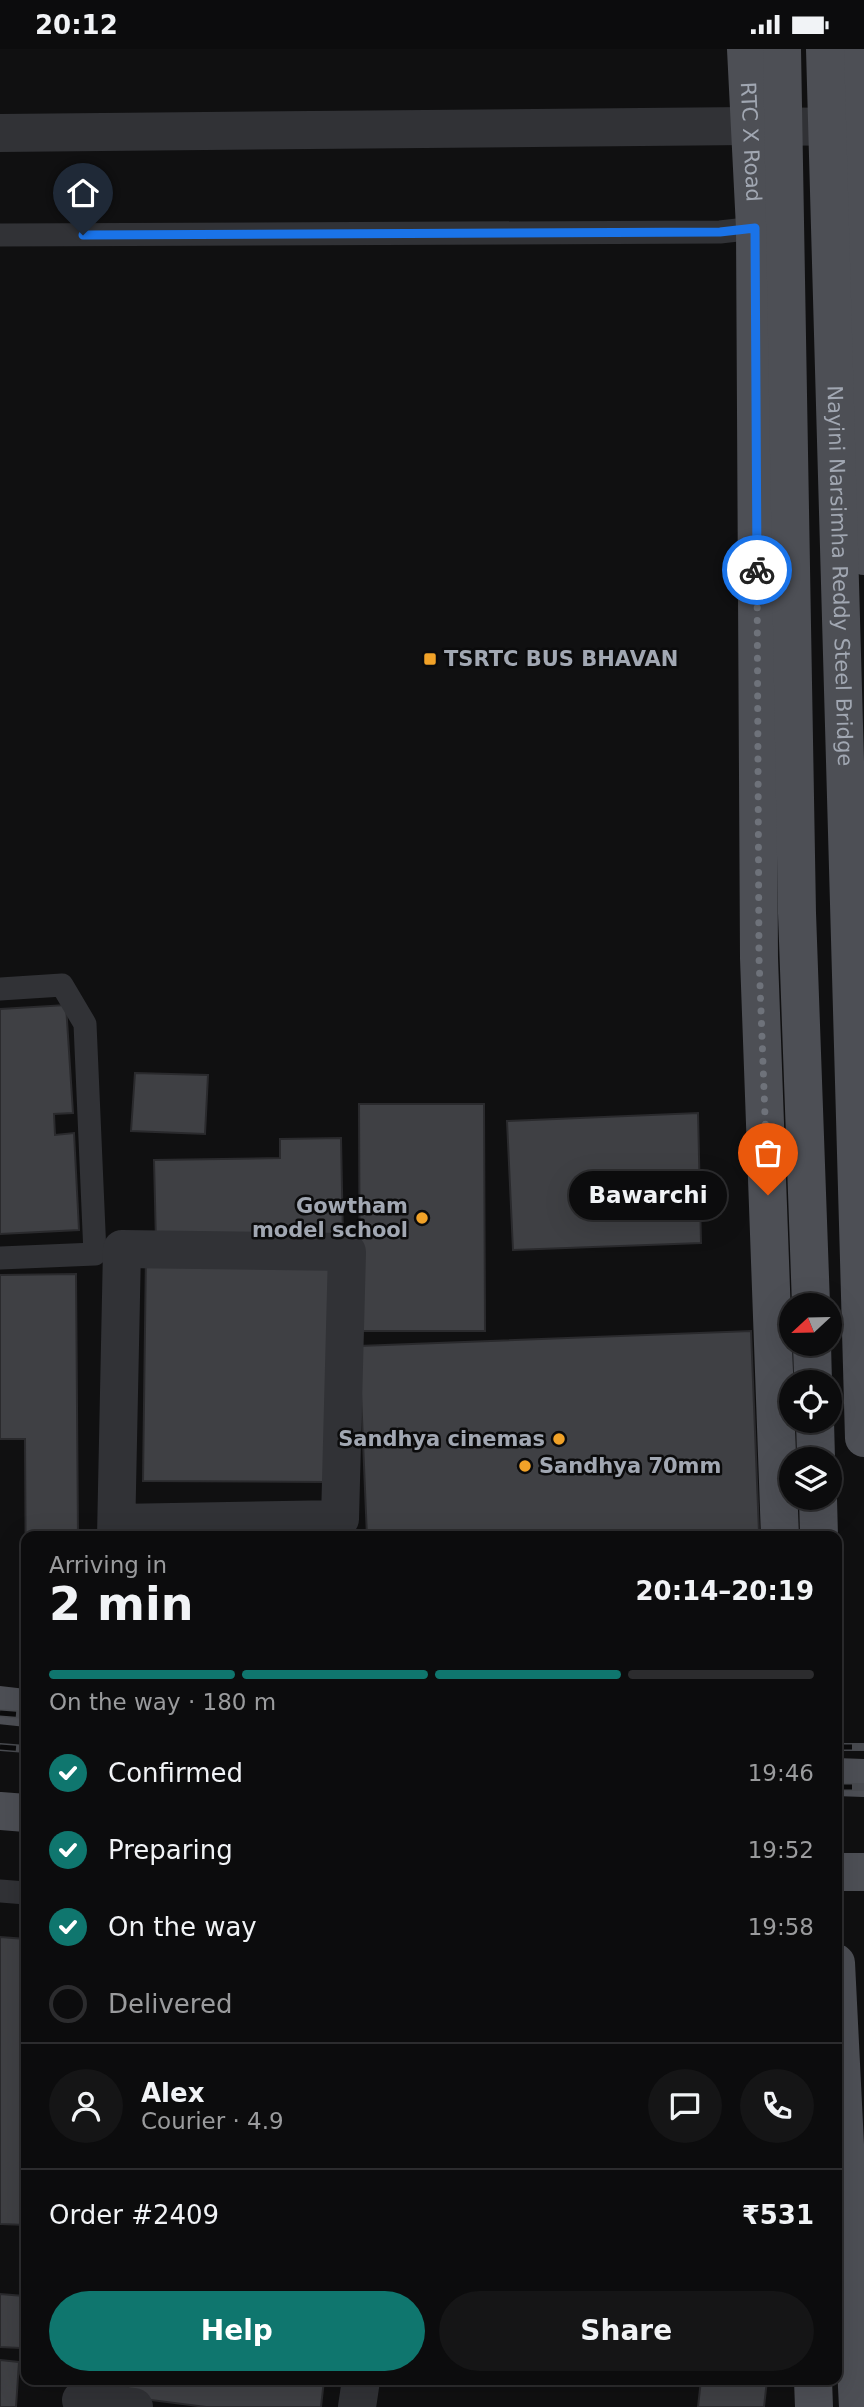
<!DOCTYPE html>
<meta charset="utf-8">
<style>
body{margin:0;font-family:"DejaVu Sans",sans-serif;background:#151516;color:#f1f3f6;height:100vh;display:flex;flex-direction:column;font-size:26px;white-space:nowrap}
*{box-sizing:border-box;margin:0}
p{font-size:23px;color:#9a9b9d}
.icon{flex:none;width:38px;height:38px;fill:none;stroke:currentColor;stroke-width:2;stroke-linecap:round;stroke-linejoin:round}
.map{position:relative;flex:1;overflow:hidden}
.details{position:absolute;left:21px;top:1482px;width:821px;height:854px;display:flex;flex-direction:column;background:#0c0c0d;border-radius:14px;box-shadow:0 7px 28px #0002,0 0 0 2px #2c2c2e}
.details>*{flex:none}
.needle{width:46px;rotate:248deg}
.fabs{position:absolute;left:779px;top:1244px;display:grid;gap:14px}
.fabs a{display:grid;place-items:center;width:63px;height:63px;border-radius:50%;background:#0c0c0d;box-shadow:0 7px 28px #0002,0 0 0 2px #2c2c2e;font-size:35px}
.pin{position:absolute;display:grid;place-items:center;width:60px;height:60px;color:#fff;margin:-72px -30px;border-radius:50% 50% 50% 0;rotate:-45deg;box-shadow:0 0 7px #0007}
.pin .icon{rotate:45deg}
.courier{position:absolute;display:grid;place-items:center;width:70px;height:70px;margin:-35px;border:5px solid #1a73e8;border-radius:50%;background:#fff;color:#222;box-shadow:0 2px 9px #0007}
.bubble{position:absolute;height:49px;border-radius:24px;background:#0c0c0d;box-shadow:0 7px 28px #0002,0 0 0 2px #2c2c2e;font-size:23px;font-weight:700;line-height:49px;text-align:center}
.headline em{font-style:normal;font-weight:700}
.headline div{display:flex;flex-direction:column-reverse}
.headline{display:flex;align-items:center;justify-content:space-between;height:119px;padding:0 28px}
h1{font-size:46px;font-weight:700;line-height:52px}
.bar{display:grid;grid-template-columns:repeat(4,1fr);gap:10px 7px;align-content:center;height:84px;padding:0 28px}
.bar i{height:9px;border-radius:5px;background:#2c2c2e}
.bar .selected{background:#0f766e}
.bar p{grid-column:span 4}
.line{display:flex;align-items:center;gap:18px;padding:0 28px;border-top:2px solid #2c2c2e}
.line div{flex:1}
.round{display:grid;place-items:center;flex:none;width:74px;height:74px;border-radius:37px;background:#151516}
ol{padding:0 28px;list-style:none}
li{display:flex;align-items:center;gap:21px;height:77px}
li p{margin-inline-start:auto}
li .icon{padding:7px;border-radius:50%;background:#0f766e;color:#fff;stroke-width:4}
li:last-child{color:#9a9b9d}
li i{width:38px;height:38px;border:4px solid #2c2c2e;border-radius:50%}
.primary-button{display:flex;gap:14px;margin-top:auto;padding:14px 28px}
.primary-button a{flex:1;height:80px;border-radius:42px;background:#0f766e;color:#fff;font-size:28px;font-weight:700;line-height:80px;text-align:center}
.primary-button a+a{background:#151516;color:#f1f3f6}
.status{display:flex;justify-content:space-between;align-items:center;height:49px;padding:0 35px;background:#0c0c0d;direction:ltr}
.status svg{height:19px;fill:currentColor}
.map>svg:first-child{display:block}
.building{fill:#3f4044;stroke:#2a2a2d;stroke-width:2}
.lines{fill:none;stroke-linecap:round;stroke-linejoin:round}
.lane{stroke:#313236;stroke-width:23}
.street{stroke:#313236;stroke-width:38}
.primary{stroke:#4d4f55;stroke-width:38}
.rail-casing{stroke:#484a4f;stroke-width:8}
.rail{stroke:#0b0b0c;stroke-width:5;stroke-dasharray:16;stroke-linecap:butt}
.primary-bridge{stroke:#4d4f55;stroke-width:38}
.done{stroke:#6e727a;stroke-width:7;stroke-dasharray:0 12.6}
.route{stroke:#1a73e8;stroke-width:9}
.poi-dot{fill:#f1a228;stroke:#0b0b0c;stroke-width:2.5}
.labels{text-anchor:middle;stroke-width:5;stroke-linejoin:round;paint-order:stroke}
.street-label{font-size:21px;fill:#a1a7b2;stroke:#0b0b0c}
.poi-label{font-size:21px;font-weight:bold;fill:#a1a7b2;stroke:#0b0b0c;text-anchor:start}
</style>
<div class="status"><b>20:12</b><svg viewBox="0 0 49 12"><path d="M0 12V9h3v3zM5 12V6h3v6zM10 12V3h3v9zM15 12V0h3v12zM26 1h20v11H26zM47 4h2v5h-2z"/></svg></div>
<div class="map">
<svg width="864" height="2358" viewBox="0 0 864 2358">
<rect width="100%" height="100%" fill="#101011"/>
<g class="building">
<path d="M66,956L73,1064L54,1065L55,1086L74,1084L79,1181L0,1185V960Z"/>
<path d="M135,1024L208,1026L205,1085L131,1082Z"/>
<path d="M359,1055H484L485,1282H360Z"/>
<path d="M698,1064L701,1194L513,1201L507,1072Z"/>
<path d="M341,1089L343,1191L156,1194L154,1111L280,1109V1090Z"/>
<path d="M146,1203L330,1210L324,1433L143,1432Z"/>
<path d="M76,1225L78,1488H26V1556L25,1390H0V1226Z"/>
<path d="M751,1282L759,1483L636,1488H367L359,1297Z"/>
<path d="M0,1888L26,1890V2176L0,2175Z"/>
<path d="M0,2245L24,2247L20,2299L0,2298Z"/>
<path d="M0,2311L19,2313L16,2358H0Z"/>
<path d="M71,2331H110L109,2336Z"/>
<path d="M129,2331H324L321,2358H206L127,2348Z"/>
<path d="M701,2331H767L764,2358H698Z"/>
</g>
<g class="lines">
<g class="lane">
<path d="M0,186L720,183L755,179"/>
<path d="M0,940L62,936L85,975L95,1205L0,1209"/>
<path d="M0,1842L26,1844"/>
</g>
<g class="street">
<path d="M0,84L748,77L858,78"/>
<path d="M116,1488L122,1200L347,1203L340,1470L117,1474"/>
<path d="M81,2351L134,2358"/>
<path d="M357,2358L361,2331"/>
</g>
<g class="primary">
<path id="s1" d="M746,0L755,179L759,909L780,1488"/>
<path d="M848,0L864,507"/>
<path d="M812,1295L813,1334"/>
<path d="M815,1372L816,1410"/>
<path d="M818,1449L819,1488"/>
<path d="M0,1656L26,1659"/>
<path d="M836,1728L864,1729"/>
<path d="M0,1762L26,1764"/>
<path d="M836,1823H864"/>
<path d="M813,2331L814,2358"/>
</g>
<g class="rail-casing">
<g id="rail">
<path d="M0,1664L26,1666"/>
<path d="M0,1698L26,1700"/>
<path d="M836,1698H864"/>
<path d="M836,1738H864"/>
</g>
</g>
<use href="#rail" class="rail"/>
<g class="primary-bridge">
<path d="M782,0L797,864L811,1256"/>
<path id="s2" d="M825,0L864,1389"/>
<path d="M836,1914L858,2358"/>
</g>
</g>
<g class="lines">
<path class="done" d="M757,521L759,909L768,1146"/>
<path class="route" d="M83,186L720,183L755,179L757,521"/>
</g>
<g class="poi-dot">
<rect x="423" y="603" width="14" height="14" rx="3.5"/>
<circle cx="422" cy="1169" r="7"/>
<circle cx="559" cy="1390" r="7"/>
<circle cx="525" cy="1417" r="7"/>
</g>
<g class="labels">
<g class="street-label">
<text dy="7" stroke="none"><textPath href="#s1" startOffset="93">RTC X Road</textPath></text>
<text dy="7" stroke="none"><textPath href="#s2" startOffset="527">Nayini Narsimha Reddy Steel Bridge</textPath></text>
</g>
<g class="poi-label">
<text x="444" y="617">TSRTC BUS BHAVAN</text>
<text x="408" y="1164" text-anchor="end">Gowtham<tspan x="408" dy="24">model school</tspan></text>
<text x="545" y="1397" text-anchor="end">Sandhya cinemas</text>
<text x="539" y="1424">Sandhya 70mm</text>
</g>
</g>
</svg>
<div class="fabs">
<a><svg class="needle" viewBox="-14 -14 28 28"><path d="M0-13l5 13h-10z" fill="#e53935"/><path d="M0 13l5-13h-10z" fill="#9a9b9d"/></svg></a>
<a><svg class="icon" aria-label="locate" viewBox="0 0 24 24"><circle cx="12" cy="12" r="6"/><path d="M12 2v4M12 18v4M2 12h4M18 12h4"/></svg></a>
<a><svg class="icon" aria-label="layers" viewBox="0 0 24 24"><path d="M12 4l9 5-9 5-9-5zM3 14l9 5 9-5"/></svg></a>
</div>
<div class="pin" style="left:768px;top:1146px;background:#ea580c"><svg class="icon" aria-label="bag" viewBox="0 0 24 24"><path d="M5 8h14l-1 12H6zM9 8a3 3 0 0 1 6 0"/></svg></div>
<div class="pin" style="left:83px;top:186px;background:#1f2937"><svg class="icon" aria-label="home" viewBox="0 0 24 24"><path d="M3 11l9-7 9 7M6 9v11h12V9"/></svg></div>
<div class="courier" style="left:757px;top:521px"><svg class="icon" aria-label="bike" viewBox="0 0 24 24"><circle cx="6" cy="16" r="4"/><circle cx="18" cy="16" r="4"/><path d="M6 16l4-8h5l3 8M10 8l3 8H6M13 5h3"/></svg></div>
<div class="bubble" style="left:569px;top:1122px;width:158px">Bawarchi</div>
<section class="details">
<div class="headline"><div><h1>2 min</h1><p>Arriving in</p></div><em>20:14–20:19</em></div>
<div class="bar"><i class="selected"></i><i class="selected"></i><i class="selected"></i><i></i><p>On the way · 180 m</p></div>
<ol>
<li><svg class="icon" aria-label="check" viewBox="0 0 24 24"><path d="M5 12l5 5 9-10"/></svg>Confirmed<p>19:46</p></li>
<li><svg class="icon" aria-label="check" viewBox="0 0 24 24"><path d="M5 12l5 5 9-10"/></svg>Preparing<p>19:52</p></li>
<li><svg class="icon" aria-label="check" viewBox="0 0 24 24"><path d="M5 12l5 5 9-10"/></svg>On the way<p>19:58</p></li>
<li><i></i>Delivered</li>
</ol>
<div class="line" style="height:126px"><a class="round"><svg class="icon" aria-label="person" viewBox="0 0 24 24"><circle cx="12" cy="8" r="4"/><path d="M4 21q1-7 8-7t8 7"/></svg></a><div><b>Alex</b><p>Courier · 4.9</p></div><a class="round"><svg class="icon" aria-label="chat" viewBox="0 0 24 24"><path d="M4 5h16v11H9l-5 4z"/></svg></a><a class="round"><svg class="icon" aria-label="phone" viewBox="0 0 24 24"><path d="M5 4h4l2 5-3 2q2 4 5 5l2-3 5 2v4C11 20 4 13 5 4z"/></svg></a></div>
<div class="line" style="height:91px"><div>Order #2409</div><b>₹531</b></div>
<div class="primary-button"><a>Help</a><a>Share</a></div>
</section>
</div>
